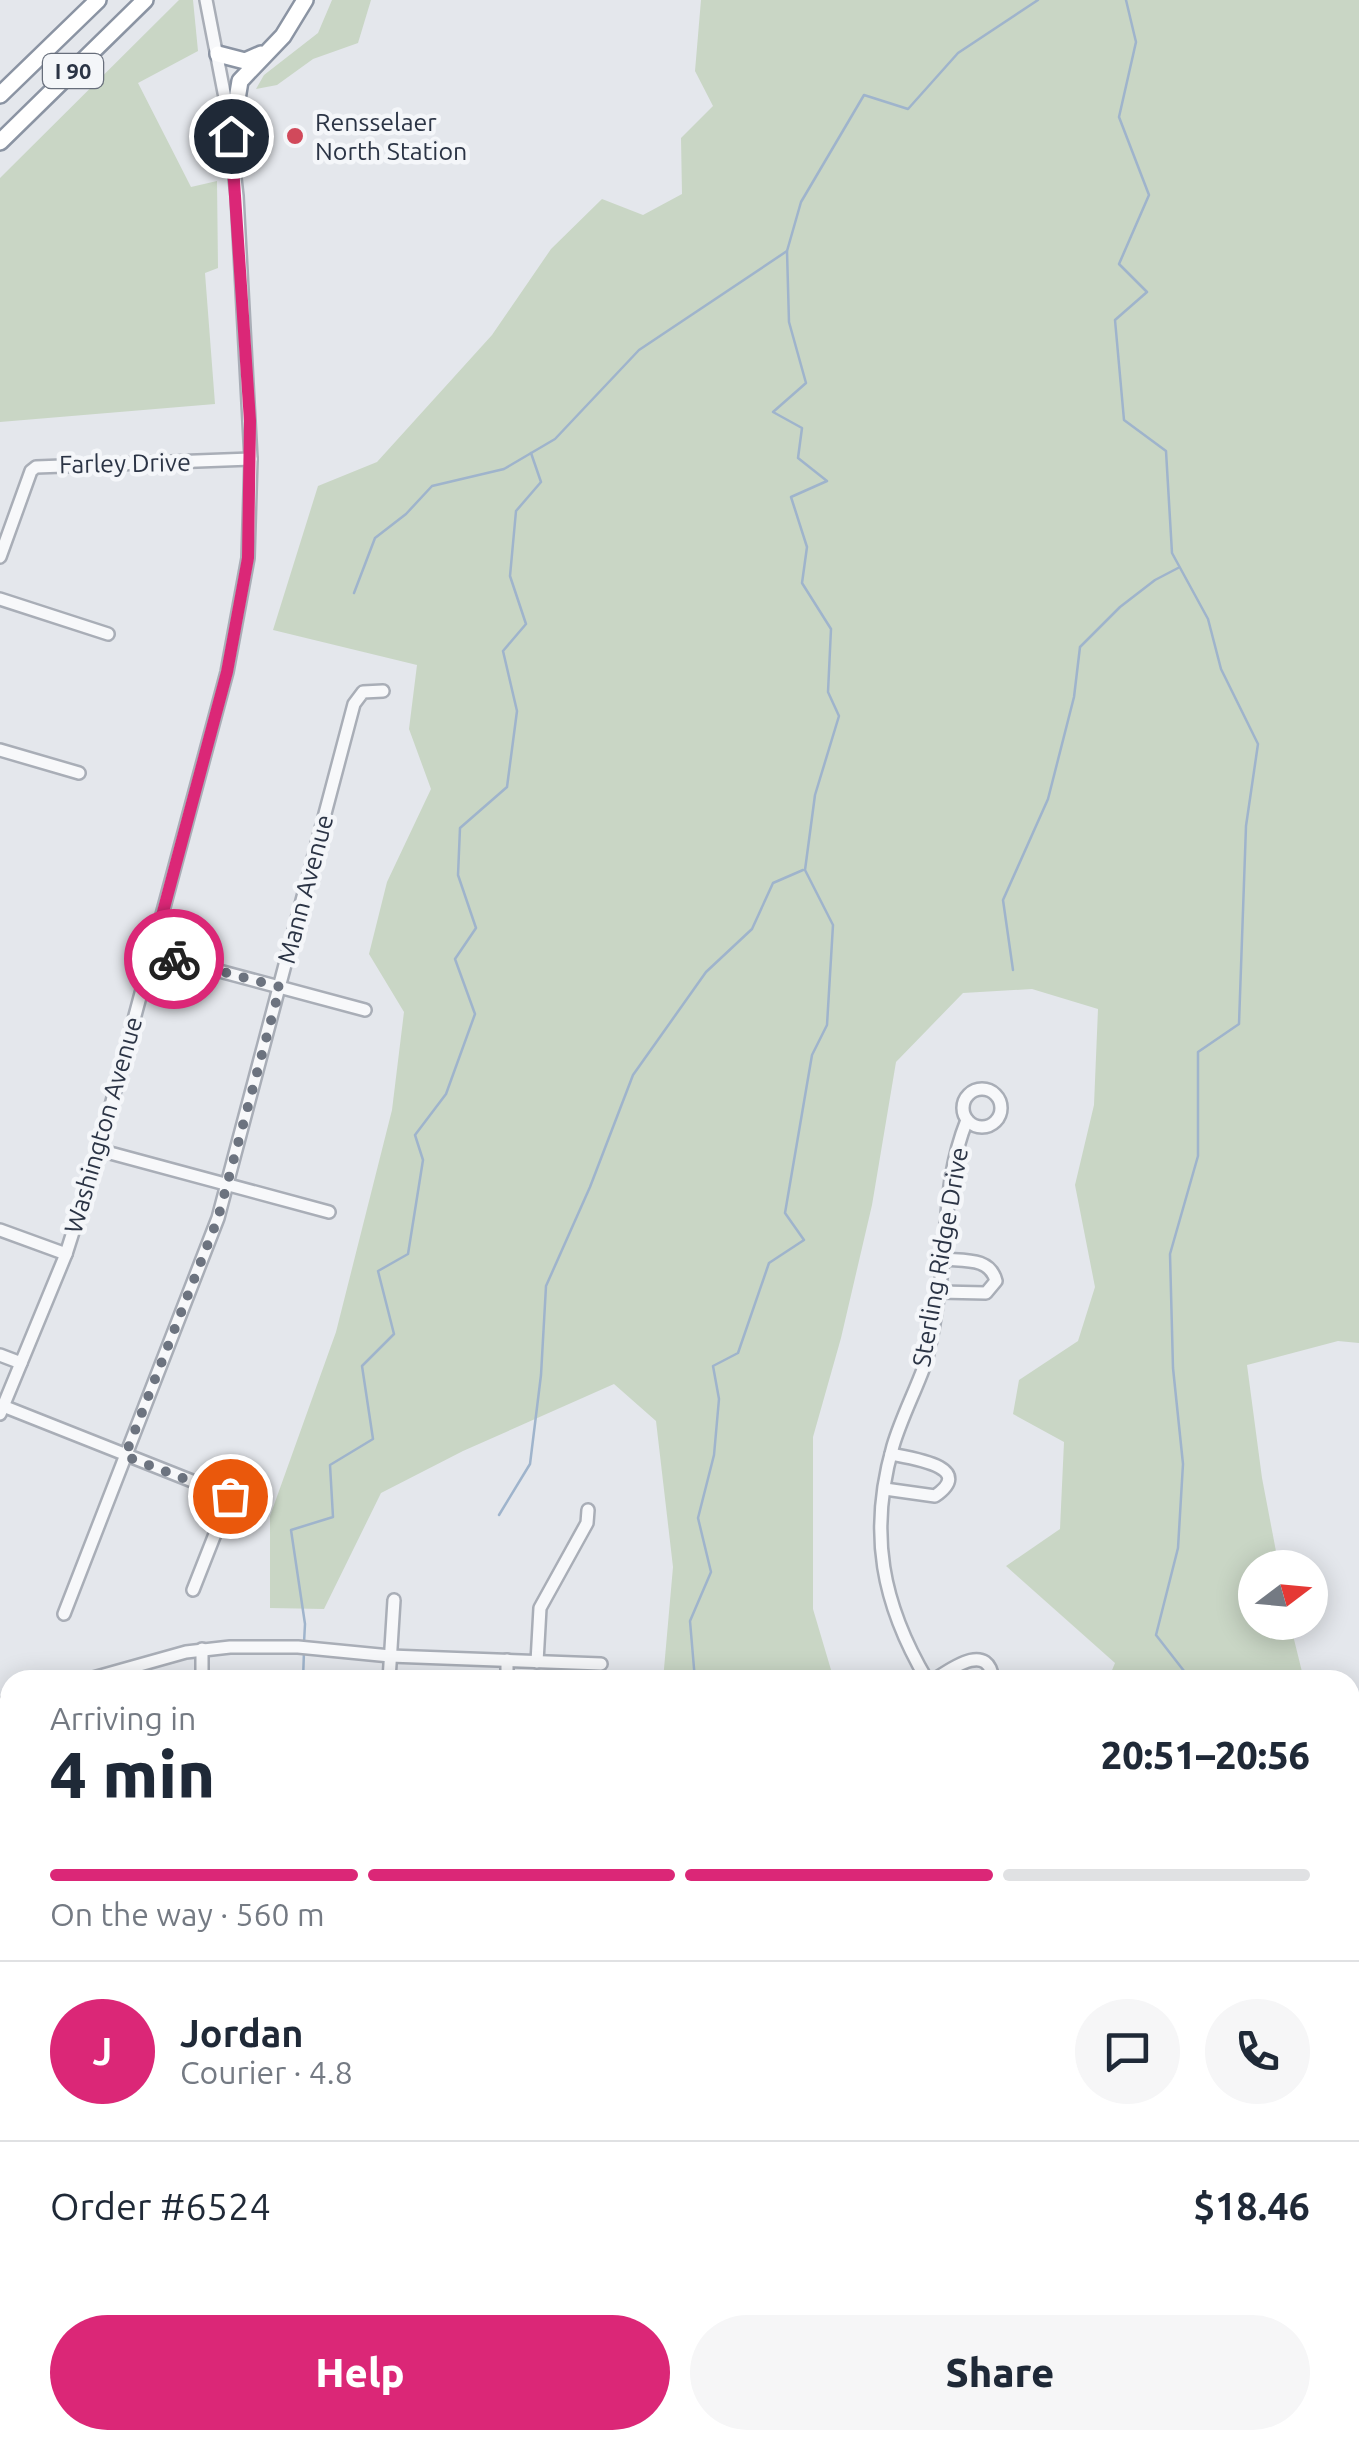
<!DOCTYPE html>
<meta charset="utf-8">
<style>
body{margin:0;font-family:Ubuntu,sans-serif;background:#f6f6f7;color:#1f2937;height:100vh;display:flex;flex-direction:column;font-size:38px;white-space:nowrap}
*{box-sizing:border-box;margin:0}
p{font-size:32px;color:#747a83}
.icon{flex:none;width:55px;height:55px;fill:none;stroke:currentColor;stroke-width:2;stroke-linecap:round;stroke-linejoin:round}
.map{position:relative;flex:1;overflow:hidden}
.details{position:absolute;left:0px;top:1670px;width:1360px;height:780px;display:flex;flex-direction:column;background:#fff;border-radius:30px 30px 0 0;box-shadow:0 5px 25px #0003}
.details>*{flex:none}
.needle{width:65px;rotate:74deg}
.fabs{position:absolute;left:1238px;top:1550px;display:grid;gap:20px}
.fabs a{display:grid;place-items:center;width:90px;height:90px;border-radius:50%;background:#fff;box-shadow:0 5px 25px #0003;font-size:50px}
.pin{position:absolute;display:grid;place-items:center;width:85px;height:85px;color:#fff;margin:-42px;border:5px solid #fff;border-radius:50%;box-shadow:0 2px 10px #0007}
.courier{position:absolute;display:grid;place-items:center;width:100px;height:100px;margin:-50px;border:8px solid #db2777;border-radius:50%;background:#fff;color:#222;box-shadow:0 2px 12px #0007}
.overview em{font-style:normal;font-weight:800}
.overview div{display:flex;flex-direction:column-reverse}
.overview{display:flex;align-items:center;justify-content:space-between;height:170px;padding:0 50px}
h1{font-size:65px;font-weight:800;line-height:75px}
.bar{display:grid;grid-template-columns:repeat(4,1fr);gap:15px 10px;align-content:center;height:120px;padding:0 50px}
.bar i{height:12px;border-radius:8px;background:#e0e1e3}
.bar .active{background:#db2777}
.bar p{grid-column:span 4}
.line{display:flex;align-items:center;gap:25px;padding:0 50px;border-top:2px solid #e0e1e3}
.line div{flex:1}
.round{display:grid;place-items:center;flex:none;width:105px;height:105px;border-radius:52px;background:#f6f6f7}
.primary-button{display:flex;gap:20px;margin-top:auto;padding:20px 50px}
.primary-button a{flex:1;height:115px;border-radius:60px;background:#db2777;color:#fff;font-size:40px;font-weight:800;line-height:115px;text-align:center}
.primary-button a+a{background:#f6f6f7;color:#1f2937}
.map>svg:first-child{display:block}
.green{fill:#c9d6c5}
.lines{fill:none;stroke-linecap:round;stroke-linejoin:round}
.stream{stroke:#9fb4cc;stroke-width:2.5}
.minor-casing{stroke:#a9aeb7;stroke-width:16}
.highway-casing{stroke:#8b94a3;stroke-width:20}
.minor{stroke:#f7f8fa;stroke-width:11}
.highway{stroke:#fff;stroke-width:15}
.done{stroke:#6c737f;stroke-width:10;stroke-dasharray:0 18}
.route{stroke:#db2777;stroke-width:12}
.poi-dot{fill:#d1495b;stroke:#f4f6f9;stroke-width:4}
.labels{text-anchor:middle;stroke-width:9;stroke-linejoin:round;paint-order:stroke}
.shield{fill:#f4f6f9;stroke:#676e7b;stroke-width:2.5}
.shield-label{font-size:22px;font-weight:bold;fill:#2b3445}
.poi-label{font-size:25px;fill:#2b3445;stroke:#f4f6f9;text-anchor:start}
.street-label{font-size:25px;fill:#2b3445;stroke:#f4f6f9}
</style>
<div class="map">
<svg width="1359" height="2450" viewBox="0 0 1359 2450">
<rect width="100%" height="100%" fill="#e4e7ec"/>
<g class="green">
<path d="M179,0H193L198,51L138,83L191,187L217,181L218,268L205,273L215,404L0,422V178Z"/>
<path d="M332,0H371L358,43L313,59L277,85L256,89L264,75L318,33Z"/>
<path d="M701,0H1359V1343L1338,1341L1247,1365L1262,1478L1279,1567L1255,1568V1622L1290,1623L1304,1680H1108L1115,1663L1006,1566L1060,1529L1064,1442L1013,1414L1019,1380L1078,1341L1095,1287L1075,1185L1094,1105L1098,1009L1032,989L963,993L896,1062L872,1205L841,1338L813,1437V1609L834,1680H663L673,1567L656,1421L614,1384L463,1451L381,1493L324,1609L270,1608V1516L336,1332L392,1110L404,1012L369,954L387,882L431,789L409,729L417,665L273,630L318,486L377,462L492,335L551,249L602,199L643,215L682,194L681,138L713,106L695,71Z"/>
<path d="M1350,1804L1359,1824V2038H1350Z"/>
<path d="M292,2440H915L902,2450H266Z"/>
</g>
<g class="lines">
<g class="stream">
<path d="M1126,0L1136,42L1119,117L1149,195L1119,264L1147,292L1115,320L1124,420L1166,451L1172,553L1208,619L1221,669L1258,744L1246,826L1239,1024L1198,1052V1156L1170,1254L1173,1368L1183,1464L1178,1548L1156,1635L1191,1680"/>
<path d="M354,593L375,538L406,514L432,486L504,469L555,439L639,350L787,251L801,202L864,95L908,109L958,53L1038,0"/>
<path d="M1013,970L1003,900L1048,799L1074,697L1080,647L1120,607L1155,580L1178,568"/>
<path d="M499,1515L530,1464L541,1375L546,1286L590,1187L633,1075L706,972L752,929L773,883L803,870"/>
<path d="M304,1643L305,1624L291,1530L333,1517L330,1465L373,1439L362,1366L394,1334L378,1271L408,1254L423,1160L415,1135L446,1094L475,1014L455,959L476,928L458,875L460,828L507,787L517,711L503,651L526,624L510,576L516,511L541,482L531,453"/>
<path d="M303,1680L304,1651"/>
<path d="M695,1680L690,1621L711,1572L698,1518L714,1455L719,1399L713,1366L738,1353L769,1263L804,1240L785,1213L812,1055L827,1025L833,925L805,870L815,795L839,716L828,692L831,629L802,583L807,547L791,497L827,481L798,458L802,428L773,412L806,383L789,322L787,251"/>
<path d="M1350,1899L1359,1909"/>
<path d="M788,2450L792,2440"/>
</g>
<g class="minor-casing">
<g id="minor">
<path d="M0,557L31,471L36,467L251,459"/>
<path d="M0,599L108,634"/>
<path d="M0,750L79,773"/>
<path d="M152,953L365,1010"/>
<circle cx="982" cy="1108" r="19"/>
<path d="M99,1150L329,1212"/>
<path d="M0,1230L66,1254"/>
<path d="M939,1292L986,1293L996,1281C990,1257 964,1261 943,1259"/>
<path d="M0,1355L21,1363"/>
<path d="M3,1406L230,1496L193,1590"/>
<path d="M0,1414L66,1254L99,1150L227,672L248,558L251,459L237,196L227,108L206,0"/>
<path d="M885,1489L935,1496C977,1467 911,1458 891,1454"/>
<path d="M64,1614L218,1218L354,704L363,692L383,691"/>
<path d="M537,1662L540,1608L587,1523L588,1510"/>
<path d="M86,1680L186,1652L230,1647H298L390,1656L601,1664"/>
<path d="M202,1680V1649"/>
<path d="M389,1680L394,1600"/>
<path d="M507,1680V1660"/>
<path d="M927,1680C882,1604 868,1533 893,1446C901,1419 914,1394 924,1367C932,1344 935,1317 939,1292C949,1230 943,1180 967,1120"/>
<path d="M934,1680C952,1668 989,1641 993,1680"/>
<path d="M0,1704L10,1702"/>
<path d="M0,1824L10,1821"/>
<path d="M0,1950L10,1947"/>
<path d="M0,2064L10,2061"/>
<path d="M1350,2156L1359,2154"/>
<path d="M0,2179L10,2175"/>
<path d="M0,2302L10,2298"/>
<path d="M2,2425L10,2422"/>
<path d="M953,2450L966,2440"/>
</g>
</g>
<g class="highway-casing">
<g id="highway">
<path d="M218,54L245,61L261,54"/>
<path d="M0,95L98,0"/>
<path d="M231,136L240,81L283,36L305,0"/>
<path d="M0,142L145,0"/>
</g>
</g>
<use href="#minor" class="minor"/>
<use href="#highway" class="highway"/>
</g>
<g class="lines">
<path class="done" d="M174,959L280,987L218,1218L125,1456L230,1496"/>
<path class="route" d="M174,959L152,953L227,672L248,558L250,421L231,136"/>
</g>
<circle class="poi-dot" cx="295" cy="136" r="10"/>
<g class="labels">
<rect class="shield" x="43" y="54" width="60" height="34" rx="8"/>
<g class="shield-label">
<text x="73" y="79">I 90</text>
</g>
<g class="poi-label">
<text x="315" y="131">Rensselaer<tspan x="315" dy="29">North Station</tspan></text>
</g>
<g class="street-label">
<text transform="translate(125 463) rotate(-1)" y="9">Farley Drive</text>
<text transform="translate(305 889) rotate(-75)" y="9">Mann Avenue</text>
<text transform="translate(103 1125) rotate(-74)" y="9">Washington Avenue</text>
<text transform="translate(940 1257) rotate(-80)" y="9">Sterling Ridge Drive</text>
</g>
</g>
</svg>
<div class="fabs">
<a><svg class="needle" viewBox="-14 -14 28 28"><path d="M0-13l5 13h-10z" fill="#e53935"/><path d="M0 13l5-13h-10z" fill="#747a83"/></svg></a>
</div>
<div class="pin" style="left:230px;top:1496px;background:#ea580c"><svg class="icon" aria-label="bag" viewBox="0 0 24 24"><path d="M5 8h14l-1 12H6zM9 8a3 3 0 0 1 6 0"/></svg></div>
<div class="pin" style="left:231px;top:136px;background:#1f2937"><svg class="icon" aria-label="home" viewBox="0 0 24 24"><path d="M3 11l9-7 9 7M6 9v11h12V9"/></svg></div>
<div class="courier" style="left:174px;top:959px"><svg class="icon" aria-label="bike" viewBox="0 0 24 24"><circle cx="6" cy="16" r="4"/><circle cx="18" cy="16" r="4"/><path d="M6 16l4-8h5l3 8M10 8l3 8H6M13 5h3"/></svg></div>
<section class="details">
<div class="overview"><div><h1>4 min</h1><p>Arriving in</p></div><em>20:51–20:56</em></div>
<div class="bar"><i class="active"></i><i class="active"></i><i class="active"></i><i></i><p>On the way · 560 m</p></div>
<div class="line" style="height:180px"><b class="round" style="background:#db2777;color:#fff">J</b><div><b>Jordan</b><p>Courier · 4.8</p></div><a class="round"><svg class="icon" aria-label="chat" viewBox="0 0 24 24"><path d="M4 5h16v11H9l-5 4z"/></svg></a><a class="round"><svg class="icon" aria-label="phone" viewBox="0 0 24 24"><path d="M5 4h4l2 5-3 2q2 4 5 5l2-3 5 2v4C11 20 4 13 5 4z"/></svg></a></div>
<div class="line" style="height:130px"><div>Order #6524</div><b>$18.46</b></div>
<div class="primary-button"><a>Help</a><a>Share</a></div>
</section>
</div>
